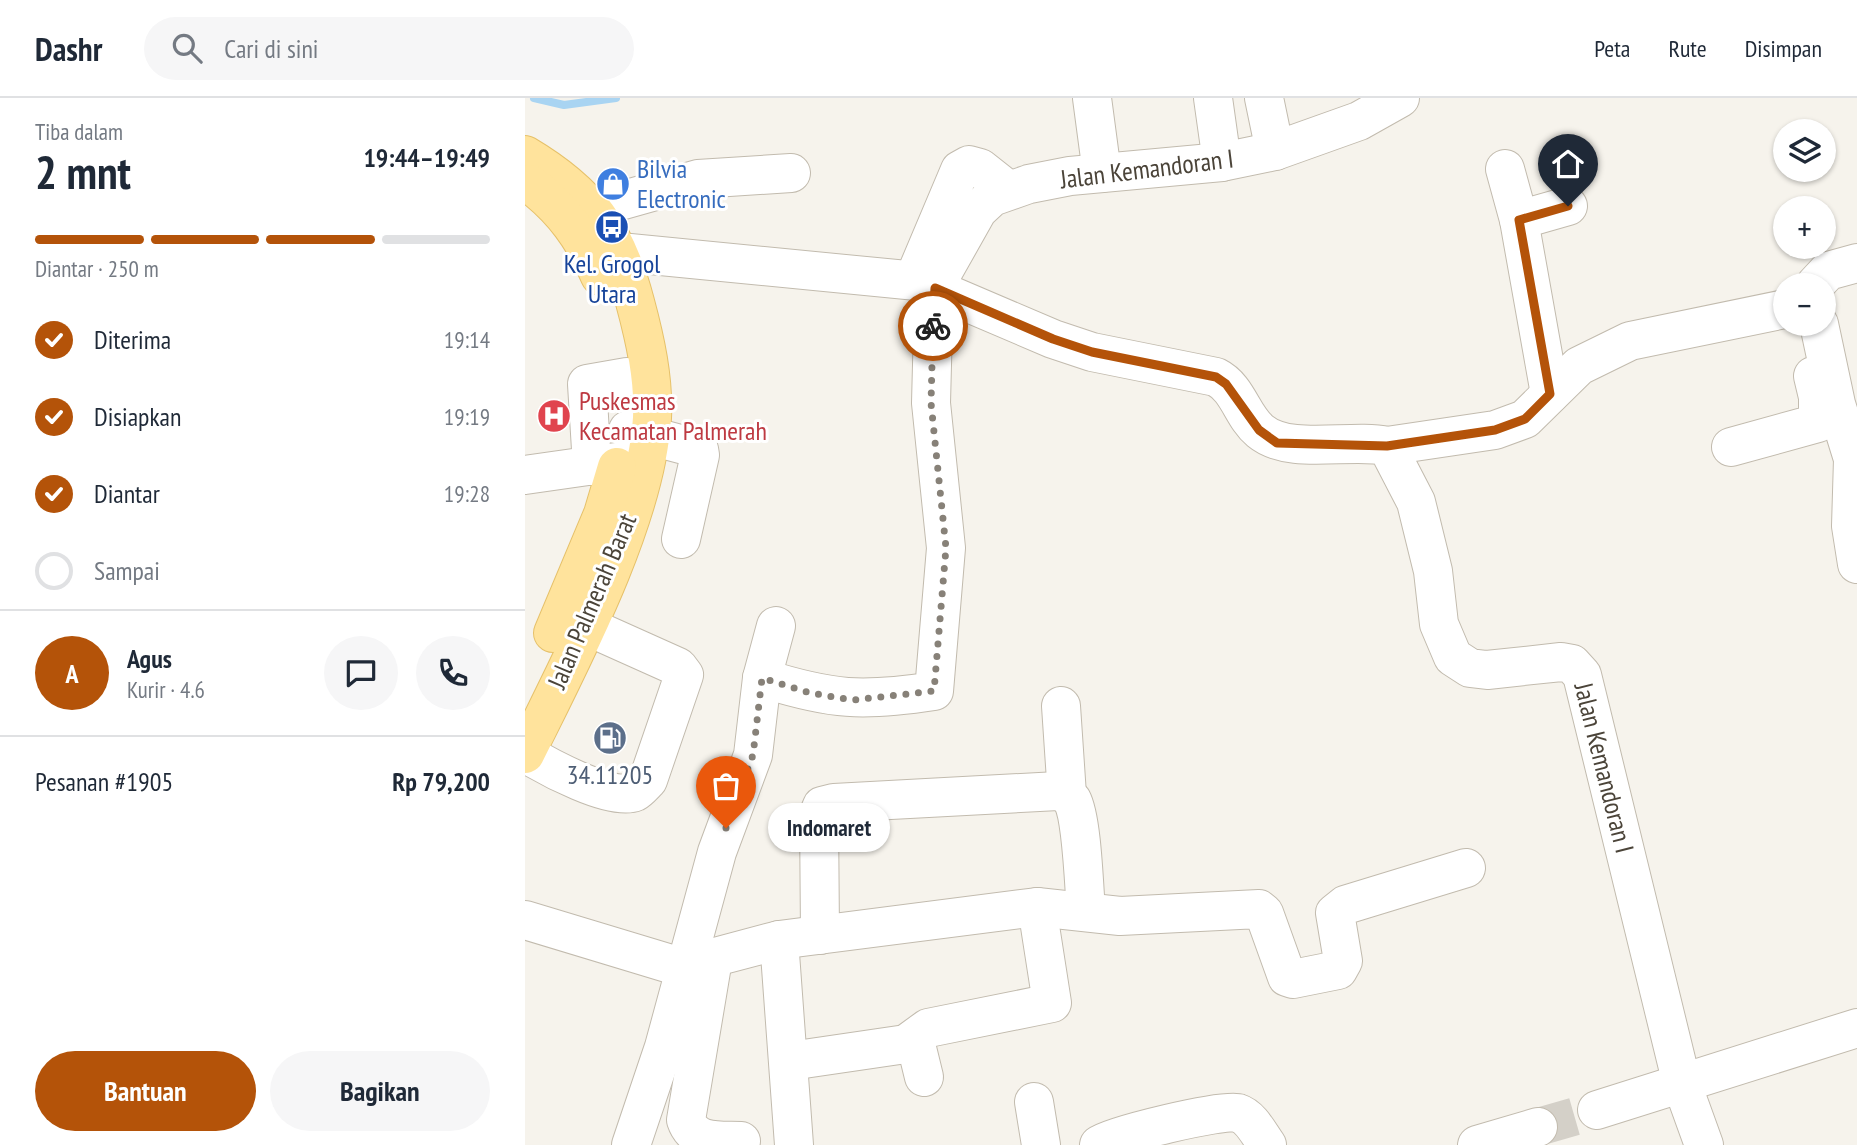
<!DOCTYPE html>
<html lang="id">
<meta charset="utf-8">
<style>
body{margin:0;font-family:"PT Sans Narrow",sans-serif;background:#f6f6f7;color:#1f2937;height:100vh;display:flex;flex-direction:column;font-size:26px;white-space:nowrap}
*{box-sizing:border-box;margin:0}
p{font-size:23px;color:#747a83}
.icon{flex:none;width:38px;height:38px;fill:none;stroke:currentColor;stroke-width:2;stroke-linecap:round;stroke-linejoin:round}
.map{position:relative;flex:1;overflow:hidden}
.sheet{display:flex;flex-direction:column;background:#fff;width:525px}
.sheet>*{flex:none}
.tools{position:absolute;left:1248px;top:21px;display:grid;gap:14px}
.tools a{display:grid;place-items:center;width:63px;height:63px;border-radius:50%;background:#fff;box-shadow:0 2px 5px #0004;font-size:35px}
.pin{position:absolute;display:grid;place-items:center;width:60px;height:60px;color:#fff;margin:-72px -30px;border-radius:50% 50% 50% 0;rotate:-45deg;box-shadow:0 0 7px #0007}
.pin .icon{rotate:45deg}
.courier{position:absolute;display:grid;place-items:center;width:70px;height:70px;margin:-35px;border:5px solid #b45309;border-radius:50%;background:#fff;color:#222;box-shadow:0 2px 9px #0007}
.bubble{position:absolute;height:49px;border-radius:24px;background:#fff;box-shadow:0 2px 5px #0004;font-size:23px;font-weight:800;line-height:49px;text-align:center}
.summary em{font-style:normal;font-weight:800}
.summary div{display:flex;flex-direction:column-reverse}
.summary{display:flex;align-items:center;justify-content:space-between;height:119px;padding:0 35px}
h1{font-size:46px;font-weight:800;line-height:52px}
.bar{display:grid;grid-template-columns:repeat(4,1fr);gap:10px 7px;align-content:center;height:84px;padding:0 35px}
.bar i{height:9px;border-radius:5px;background:#e0e1e3}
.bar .on{background:#b45309}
.bar p{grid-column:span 4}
.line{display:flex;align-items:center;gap:18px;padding:0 35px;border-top:2px solid #e0e1e3}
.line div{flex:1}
.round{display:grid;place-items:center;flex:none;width:74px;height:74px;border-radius:37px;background:#f6f6f7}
ol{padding:0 35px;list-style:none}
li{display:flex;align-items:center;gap:21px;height:77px}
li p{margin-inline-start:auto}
li .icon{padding:7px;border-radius:50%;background:#b45309;color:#fff;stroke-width:4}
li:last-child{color:#747a83}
li i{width:38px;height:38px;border:4px solid #e0e1e3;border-radius:50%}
.cta{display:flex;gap:14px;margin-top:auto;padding:14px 35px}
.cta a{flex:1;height:80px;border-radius:42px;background:#b45309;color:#fff;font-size:28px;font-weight:800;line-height:80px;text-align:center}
.cta a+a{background:#f6f6f7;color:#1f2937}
header{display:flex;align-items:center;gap:42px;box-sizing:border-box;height:98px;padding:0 35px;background:#fff;border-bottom:2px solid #e0e1e3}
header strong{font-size:33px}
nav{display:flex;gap:38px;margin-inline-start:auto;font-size:24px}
.search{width:490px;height:63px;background:#f6f6f7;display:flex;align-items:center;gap:18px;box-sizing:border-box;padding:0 24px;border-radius:38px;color:#747a83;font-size:26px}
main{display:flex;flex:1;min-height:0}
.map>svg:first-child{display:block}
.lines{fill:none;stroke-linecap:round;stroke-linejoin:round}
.stream{stroke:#a9d4f2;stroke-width:8}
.minor-tunnel{stroke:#d4d0c8;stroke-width:38;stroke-dasharray:38 19;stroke-linecap:butt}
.minor-casing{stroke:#c2bbae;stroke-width:40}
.major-casing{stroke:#e6c16a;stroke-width:40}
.minor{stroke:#fff;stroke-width:38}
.major{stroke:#ffe39c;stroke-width:38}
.done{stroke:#878178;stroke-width:7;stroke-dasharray:0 12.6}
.route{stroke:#b45309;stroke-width:9}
.labels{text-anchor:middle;stroke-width:6;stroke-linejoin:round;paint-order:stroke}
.shop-label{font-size:26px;fill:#366cbe;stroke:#fff;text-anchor:start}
.street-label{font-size:26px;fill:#4b4439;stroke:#fff}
.transit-label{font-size:26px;fill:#164399;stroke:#fff}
.health-label{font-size:26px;fill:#be3a42;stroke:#fff;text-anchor:start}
.service-label{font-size:26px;fill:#4e5e75;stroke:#fff}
</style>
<header>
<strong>Dashr</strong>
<div class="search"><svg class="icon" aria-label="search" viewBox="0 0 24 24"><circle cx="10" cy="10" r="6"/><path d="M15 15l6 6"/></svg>Cari di sini</div>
<nav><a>Peta</a><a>Rute</a><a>Disimpan</a></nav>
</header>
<main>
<section class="sheet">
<div class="summary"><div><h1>2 mnt</h1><p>Tiba dalam</p></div><em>19:44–19:49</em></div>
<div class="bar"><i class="on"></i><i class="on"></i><i class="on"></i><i></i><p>Diantar · 250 m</p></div>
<ol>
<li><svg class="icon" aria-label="check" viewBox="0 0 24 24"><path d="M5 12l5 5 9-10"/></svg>Diterima<p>19:14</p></li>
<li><svg class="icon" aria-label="check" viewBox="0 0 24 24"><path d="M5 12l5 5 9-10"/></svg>Disiapkan<p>19:19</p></li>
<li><svg class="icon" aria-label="check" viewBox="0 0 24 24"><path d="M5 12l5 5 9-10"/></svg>Diantar<p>19:28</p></li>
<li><i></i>Sampai</li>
</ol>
<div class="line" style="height:126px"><b class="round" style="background:#b45309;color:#fff">A</b><div><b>Agus</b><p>Kurir · 4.6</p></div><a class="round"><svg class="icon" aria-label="chat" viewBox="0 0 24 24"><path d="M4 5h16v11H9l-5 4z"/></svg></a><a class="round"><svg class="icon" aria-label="phone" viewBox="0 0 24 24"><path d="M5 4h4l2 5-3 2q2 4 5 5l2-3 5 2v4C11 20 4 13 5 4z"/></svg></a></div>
<div class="line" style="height:91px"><div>Pesanan #1905</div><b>Rp 79,200</b></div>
<div class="cta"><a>Bantuan</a><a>Bagikan</a></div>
</section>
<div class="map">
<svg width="1332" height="1047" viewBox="0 0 1332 1047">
<rect width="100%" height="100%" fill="#f6f3ec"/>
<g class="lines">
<path class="stream" d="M9,0L39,7L91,0"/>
<path class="minor-tunnel" d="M1013,1029L1072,1012"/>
<g class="minor-casing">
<g id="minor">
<path d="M567,0L577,75"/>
<path d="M688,0L697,64"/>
<path d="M739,0L750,53"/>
<path d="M980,71L994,122L1025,296"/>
<path d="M70,110L173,81L266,75"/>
<path d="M994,122L1043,108"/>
<path d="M64,151L392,183L528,241L567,254L691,279C713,290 717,318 735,333C765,358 825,340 862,348L891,404L908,473L914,526L928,559L945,570L962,572L1036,564L1047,566L1057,577L1157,986L1179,1047"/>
<path d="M392,183L394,169L435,72L444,67L455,70L483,92"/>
<path d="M1290,187L1303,173L1332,165"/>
<path d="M1294,226L1311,306L1328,361L1326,428L1332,466"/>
<path d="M103,332L174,351L175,357L156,441"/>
<path d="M862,348L970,332L1000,321L1054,268L1105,243L1260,211"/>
<path d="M1206,349L1293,325V299L1288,278"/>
<path d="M67,368L62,286L102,279"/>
<path d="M0,377L91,364"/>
<path d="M237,580C307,602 337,604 409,593L421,450L406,305L409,190L453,112L467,99L504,86L545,78L697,64L750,53L834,23L875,0"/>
<path d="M536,608L542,697"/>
<path d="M0,655C21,668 87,704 110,694C114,692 119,686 123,682L159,577L153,569L37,517"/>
<path d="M0,822L149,867H160L254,842L512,809L595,818L734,811L739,815L762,879L768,881L813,872L818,863L810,815L820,807L941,770"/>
<path d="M295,837L294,715L297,708L309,705L533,693C539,695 543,697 547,702C557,720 559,789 561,813"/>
<path d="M254,842L269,1047"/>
<path d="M188,861L161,1022C169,1046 194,1042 216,1043"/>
<path d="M390,942L399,979"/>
<path d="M265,963L381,946L403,930L527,905L512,809"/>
<path d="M509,1004L516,1047"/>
<path d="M1072,1012L1332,930"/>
<path d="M106,1047L139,949L192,754L228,657L237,580L251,528"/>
<path d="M574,1047C585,1038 700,1010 713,1015C726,1019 734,1036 742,1047"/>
<path d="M952,1047L1013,1029"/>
</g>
</g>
<g class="major-casing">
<g id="major">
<path d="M0,57C64,95 91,132 110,204C120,241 129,281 127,320C121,422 46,563 0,656"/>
<path d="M5,86C38,111 59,140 75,178"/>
<path d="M28,535L78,416L92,369"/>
</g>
</g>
<use href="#minor" class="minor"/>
<use href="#major" class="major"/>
</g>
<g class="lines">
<path class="done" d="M201,730L228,657L237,580L285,595L328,602L409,593L421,450L406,305L408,228"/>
<path class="route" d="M408,228L410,190L528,241L567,254L691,279L701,286L734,332L752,345L862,348L970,332L1000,321L1025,296L994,122L1043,108"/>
</g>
<defs>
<g id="shop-disc" transform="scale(1.75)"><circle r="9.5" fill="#3f7fe0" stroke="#fff"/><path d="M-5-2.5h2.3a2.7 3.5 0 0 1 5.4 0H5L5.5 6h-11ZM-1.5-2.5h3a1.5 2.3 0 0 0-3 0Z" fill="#fff"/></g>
<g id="bus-disc" transform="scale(1.75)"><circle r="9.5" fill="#1a4fb4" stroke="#fff"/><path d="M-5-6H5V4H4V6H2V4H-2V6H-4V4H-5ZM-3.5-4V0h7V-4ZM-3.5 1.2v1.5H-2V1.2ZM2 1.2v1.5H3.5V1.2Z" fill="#fff"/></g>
<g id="hospital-disc" transform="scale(1.75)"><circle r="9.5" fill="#e0444e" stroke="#fff"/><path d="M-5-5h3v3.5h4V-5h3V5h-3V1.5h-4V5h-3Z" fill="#fff"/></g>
<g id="fuel-disc" transform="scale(1.75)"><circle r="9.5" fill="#5c6f8a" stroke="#fff"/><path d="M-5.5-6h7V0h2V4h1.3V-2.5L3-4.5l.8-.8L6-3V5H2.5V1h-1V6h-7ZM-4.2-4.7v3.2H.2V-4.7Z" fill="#fff"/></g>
</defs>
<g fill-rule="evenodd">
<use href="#shop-disc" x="88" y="86"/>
<use href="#bus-disc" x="87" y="129"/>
<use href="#hospital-disc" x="29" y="318"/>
<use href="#fuel-disc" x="85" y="640"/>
</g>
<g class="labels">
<g class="shop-label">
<text x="112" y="80">Bilvia<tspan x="112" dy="30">Electronic</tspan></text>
</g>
<g class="street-label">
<text transform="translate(622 71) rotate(-7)" y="9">Jalan Kemandoran I</text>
<text transform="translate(67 503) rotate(-67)" y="9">Jalan Palmerah Barat</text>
<text transform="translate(1079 670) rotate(76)" y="9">Jalan Kemandoran I</text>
</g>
<g class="transit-label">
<text x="87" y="175">Kel. Grogol<tspan x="87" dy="30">Utara</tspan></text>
</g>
<g class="health-label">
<text x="54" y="312">Puskesmas<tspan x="54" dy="30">Kecamatan Palmerah</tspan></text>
</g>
<g class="service-label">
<text x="85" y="686">34.11205</text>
</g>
</g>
</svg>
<div class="tools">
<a><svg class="icon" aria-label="layers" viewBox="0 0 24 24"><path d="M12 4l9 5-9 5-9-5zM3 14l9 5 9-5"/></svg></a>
<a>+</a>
<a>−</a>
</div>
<div class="pin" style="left:201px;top:730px;background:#ea580c"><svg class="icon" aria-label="bag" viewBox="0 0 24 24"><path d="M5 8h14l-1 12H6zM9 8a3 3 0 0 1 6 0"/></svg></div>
<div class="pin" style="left:1043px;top:108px;background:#1f2937"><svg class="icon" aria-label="home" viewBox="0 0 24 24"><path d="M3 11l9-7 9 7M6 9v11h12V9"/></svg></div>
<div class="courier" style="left:408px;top:228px"><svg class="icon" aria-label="bike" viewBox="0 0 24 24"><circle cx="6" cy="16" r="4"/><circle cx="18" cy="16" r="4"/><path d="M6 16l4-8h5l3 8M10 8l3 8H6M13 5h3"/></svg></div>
<div class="bubble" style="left:243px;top:705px;width:122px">Indomaret</div>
</div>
</main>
